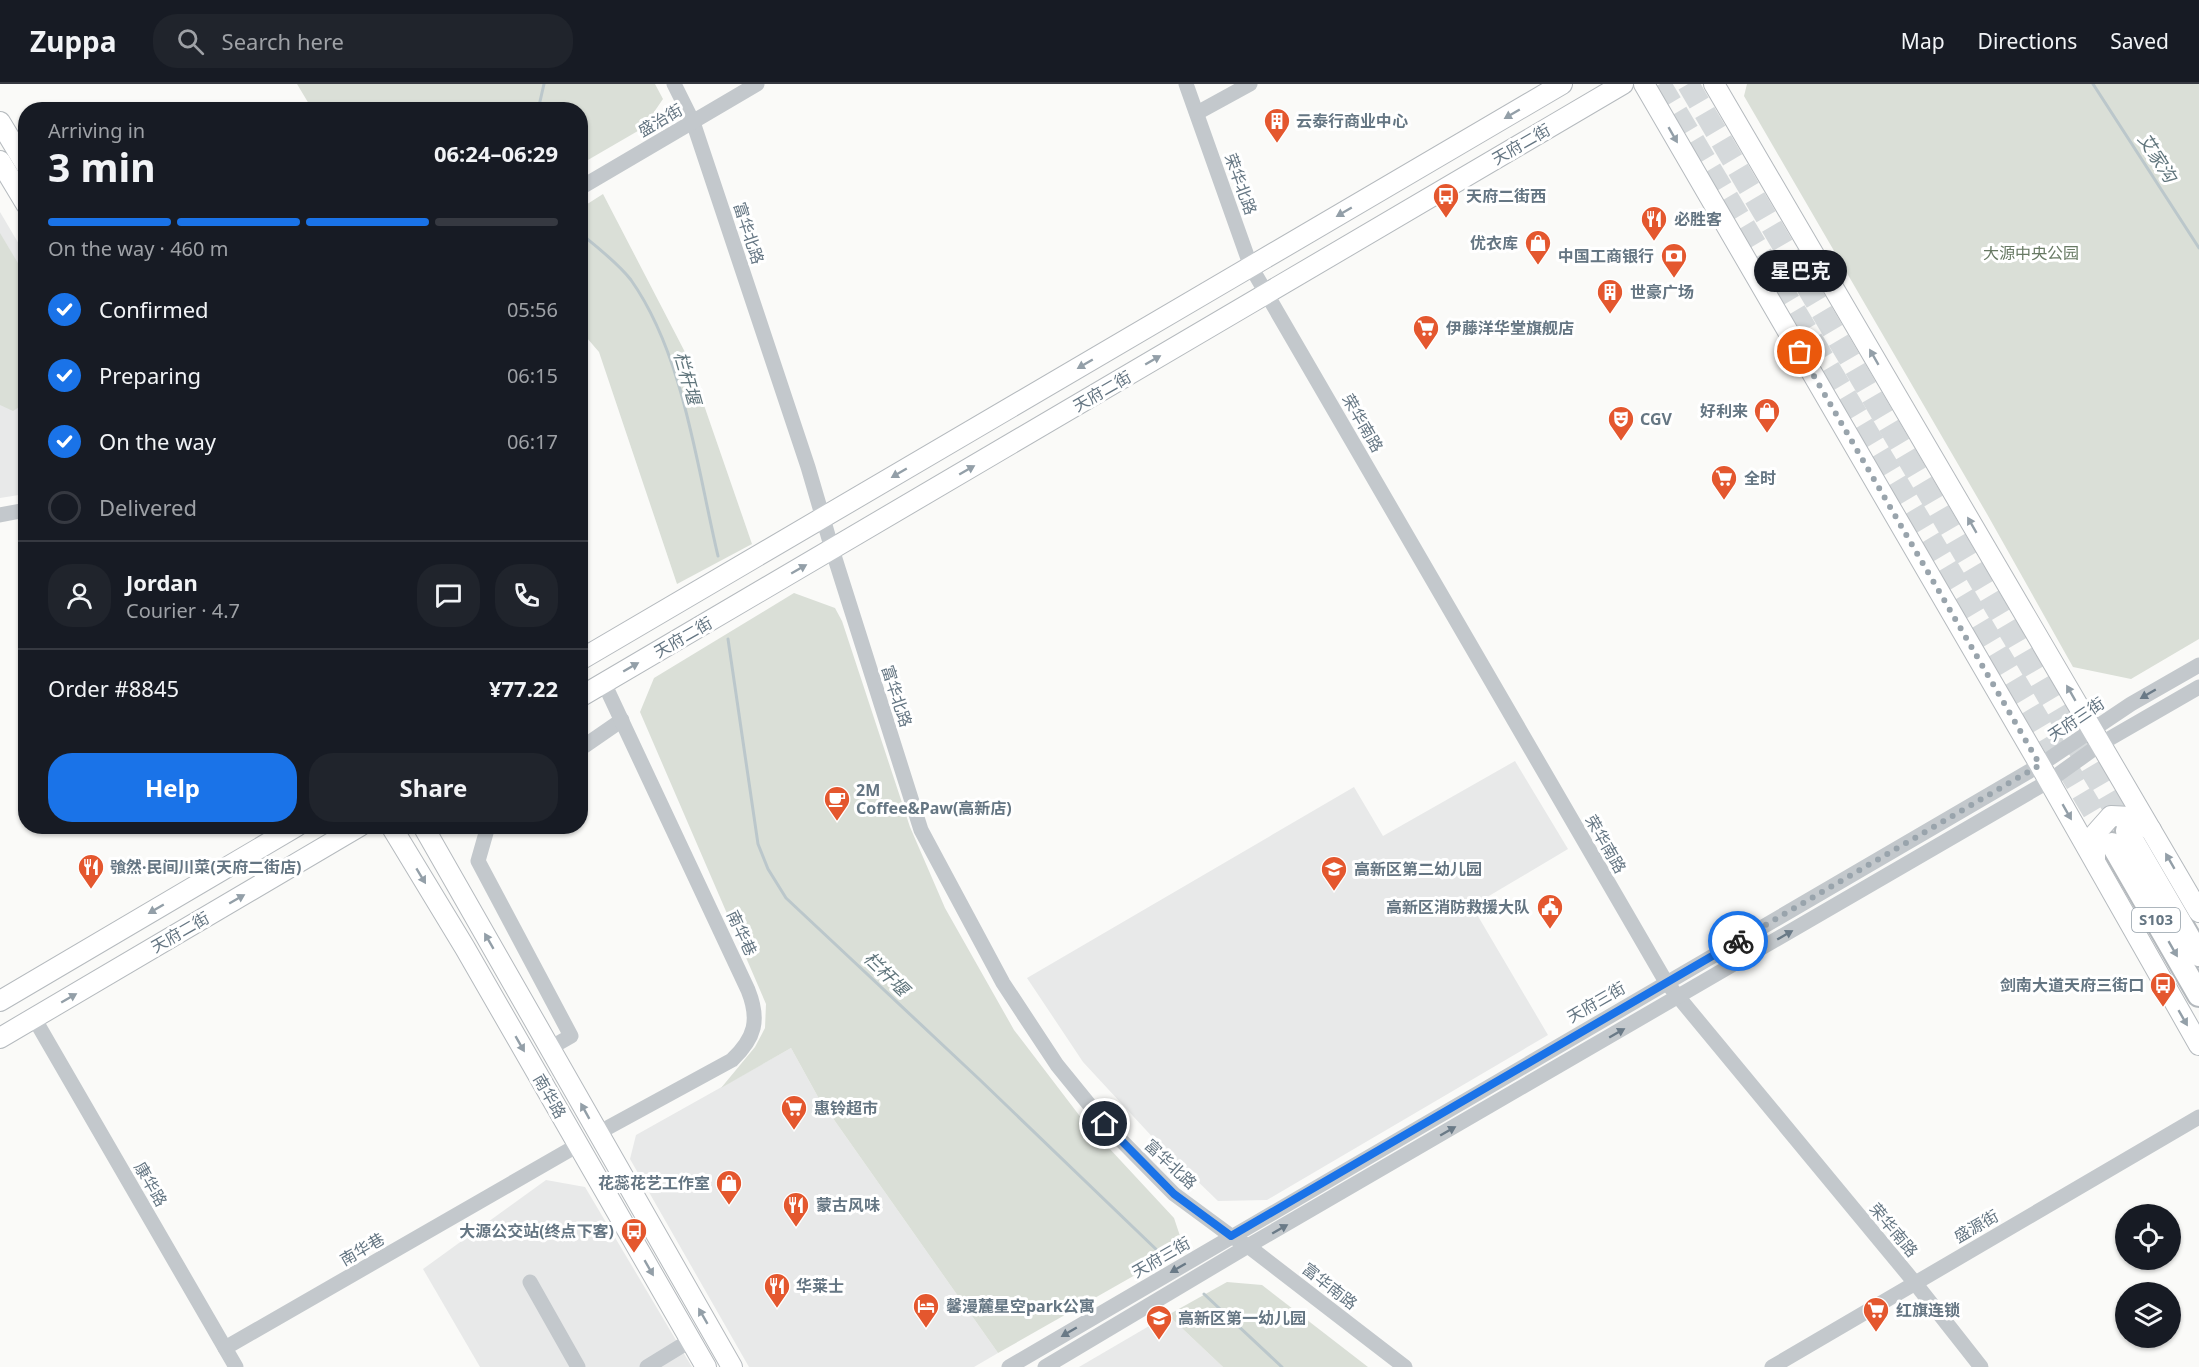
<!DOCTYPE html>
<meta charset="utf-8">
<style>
body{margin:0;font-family:"Noto Sans","Noto Sans SC",sans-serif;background:#20242c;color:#f1f3f6;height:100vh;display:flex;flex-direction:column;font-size:22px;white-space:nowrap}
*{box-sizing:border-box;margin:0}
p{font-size:20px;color:#9ea1a6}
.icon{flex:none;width:33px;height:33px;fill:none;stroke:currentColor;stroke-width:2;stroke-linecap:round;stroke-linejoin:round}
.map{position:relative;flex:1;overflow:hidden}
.sheet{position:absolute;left:18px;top:18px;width:570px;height:732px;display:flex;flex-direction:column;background:#171b24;border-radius:24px;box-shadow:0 2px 4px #0004}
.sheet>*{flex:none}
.fabs{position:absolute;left:2115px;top:1120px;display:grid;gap:12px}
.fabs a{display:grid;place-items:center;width:66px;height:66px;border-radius:50%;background:#171b24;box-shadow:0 2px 4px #0004;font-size:30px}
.pin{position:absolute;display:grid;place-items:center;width:51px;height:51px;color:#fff;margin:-26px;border:3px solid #fff;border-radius:50%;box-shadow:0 2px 6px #0007}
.courier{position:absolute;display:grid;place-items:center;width:60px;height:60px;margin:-30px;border:4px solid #1a73e8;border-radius:50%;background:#fff;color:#222;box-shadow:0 2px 8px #0007}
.bubble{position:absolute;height:42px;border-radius:21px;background:#171b24;box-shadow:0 2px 4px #0004;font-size:20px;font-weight:700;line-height:42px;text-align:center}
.head em{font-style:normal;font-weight:700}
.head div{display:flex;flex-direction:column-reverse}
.head{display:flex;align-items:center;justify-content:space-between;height:102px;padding:0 30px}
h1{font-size:39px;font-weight:700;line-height:45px}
.bar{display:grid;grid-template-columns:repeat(4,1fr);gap:9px 6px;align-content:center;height:72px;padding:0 30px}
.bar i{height:8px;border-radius:4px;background:#363941}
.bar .selected{background:#1a73e8}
.bar p{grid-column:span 4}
.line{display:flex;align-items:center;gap:15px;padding:0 30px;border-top:2px solid #363941}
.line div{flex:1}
.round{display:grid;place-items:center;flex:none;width:63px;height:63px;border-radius:24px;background:#20242c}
ol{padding:0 30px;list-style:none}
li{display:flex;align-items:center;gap:18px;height:66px}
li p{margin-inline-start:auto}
li .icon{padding:6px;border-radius:50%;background:#1a73e8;color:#fff;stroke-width:4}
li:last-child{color:#9ea1a6}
li i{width:33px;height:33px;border:3px solid #363941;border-radius:50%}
.cta{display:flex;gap:12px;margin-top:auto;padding:12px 30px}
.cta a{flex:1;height:69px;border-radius:24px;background:#1a73e8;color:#fff;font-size:24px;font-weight:700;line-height:69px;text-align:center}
.cta a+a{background:#20242c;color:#f1f3f6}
header{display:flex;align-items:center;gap:36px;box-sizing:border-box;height:84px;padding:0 30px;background:#171b24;border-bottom:2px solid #363941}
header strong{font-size:28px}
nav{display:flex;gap:33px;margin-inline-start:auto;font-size:21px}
.search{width:420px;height:54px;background:#20242c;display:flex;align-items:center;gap:15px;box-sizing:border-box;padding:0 21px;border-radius:24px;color:#9ea1a6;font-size:22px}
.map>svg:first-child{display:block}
.built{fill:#e8e9e9}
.green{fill:#dadfd7}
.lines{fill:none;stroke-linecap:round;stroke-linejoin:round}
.stream{stroke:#bbc7cb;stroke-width:3}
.highway-tunnel{stroke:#d5d9db;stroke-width:22;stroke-dasharray:22 11;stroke-linecap:butt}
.major-casing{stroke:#b5babe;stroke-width:22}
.highway-casing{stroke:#b4b9bd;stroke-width:26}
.minor{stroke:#c3c8cc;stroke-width:15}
.major{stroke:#fff;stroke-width:20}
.highway{stroke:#fff;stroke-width:22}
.oneway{fill:#939fa8}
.oneway2{fill:#6a7a87}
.done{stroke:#99a4ac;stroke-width:6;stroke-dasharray:0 10.8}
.route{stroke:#1a73e8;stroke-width:8}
.labels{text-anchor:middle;stroke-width:6;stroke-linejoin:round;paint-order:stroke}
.shield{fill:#fff;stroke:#939fa8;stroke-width:1.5}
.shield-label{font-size:15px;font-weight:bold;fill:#657683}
.street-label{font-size:16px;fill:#657683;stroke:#fff}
.poi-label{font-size:16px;font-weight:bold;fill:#657683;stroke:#fff;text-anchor:start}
.park-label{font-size:16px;fill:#687a64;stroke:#fff}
.water-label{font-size:18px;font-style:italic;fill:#60757c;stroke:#fff}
</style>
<header>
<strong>Zuppa</strong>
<div class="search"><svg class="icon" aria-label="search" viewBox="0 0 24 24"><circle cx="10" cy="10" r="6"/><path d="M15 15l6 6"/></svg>Search here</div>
<nav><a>Map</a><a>Directions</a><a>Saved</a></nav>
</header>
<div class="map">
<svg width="2199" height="1283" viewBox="0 0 2199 1283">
<rect width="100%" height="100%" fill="#fafaf8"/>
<g class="built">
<path d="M0,128L26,172L25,410L0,414Z"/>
<path d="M1515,677L1568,765L1472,822L1548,951L1267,1116L1218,1117L1158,1059L1083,978L1027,894L1354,703L1383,752Z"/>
<path d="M791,964L818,1013L998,1269L974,1283H749L630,1075L636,1051Z"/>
<path d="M546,1096L585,1103L692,1283H480L423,1185Z"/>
<path d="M1168,1231L1223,1283H1079Z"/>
</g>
<g class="green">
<path d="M297,0H655L663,15L643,44L581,80L580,26L312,25Z"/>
<path d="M1747,0H2199V555L2131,595L2073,583L1987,430L1744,12Z"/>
<path d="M603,110L687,272L752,460L677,500L599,268L581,247V124Z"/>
<path d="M0,149L25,191V319L13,327L0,321Z"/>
<path d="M794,509L835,524L842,537L910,743L945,824L1014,946L1082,1035L1174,1134L1183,1161L1151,1182L998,1269L818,1013L791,964L721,1004L755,963L765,944L766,920L640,628L654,594Z"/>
<path d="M1227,1198L1262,1201L1368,1283H1223L1168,1231Z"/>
</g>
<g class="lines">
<g class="stream">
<path d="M2093,0L2199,164"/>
<path d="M538,26L544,0"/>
<path d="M580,149C597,163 618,179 631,196C684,271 697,384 718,472"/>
<path d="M728,555L758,760L768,785L786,814L979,995L1161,1170"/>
<path d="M1204,1210L1282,1283"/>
</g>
<g class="highway-tunnel">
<path d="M1660,0L2112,759"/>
<path d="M1688,0L2127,747"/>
</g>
<g class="major-casing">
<g id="major">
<path d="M1644,0L2040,681L2199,961"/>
<path d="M1714,0L2199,828"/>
<path d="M0,38L26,81"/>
<path d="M0,77L26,120"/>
<path d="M580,576L1562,0"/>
<path d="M580,613L1623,0"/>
<path d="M391,742L465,864L706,1283"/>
<path d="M423,742L732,1283"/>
<path d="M2095,775V750L2111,732L2131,733L2151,746"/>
<path d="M0,917L297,742"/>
<path d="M0,954L360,742"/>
</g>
</g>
<g class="highway-casing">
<g id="highway">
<path d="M2127,747L2199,871"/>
<path d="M2112,760L2199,911"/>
</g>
</g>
<g class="minor">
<path d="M674,0L693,38L808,383L832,465L921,746L1003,899L1057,981L1105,1040L1174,1110L1231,1152L1248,1162L1405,1283"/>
<path d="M1186,0L1251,183L1666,898L1915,1199L1981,1283"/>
<path d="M1197,29L1250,0"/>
<path d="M580,104L757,0"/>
<path d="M0,431L26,426"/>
<path d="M580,665L622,636"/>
<path d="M488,742L478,777L571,952L550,964"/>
<path d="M34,934L236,1283"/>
<path d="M598,1049L732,976C755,954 760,936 748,906L604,599"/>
<path d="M530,1198L578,1283"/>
<path d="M225,1264L578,1061"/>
<path d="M647,1283L691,1256"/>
<path d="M1009,1283L2040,681L2131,620L2199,581"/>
<path d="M1045,1283L1248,1162L2049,697L2102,659L2199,603"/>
<path d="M1772,1283L2199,1033"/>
</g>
<use href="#major" class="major"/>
<use href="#highway" class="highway"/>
</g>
<defs><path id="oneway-solid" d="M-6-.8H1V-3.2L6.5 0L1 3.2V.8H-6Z" transform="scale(1.5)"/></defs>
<g class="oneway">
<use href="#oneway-solid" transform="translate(1512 30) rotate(150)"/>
<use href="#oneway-solid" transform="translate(1673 51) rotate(60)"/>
<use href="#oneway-solid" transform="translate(1344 128) rotate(150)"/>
<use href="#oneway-solid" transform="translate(1874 273) rotate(-120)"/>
<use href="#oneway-solid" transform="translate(1153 276) rotate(-30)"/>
<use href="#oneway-solid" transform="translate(1085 280) rotate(150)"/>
<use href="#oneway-solid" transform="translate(967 386) rotate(-30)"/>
<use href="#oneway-solid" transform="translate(899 389) rotate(150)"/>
<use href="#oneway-solid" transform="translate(1972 441) rotate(-120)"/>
<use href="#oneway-solid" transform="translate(799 485) rotate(-30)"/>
<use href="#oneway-solid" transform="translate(631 583) rotate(-30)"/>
<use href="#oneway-solid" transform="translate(2071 609) rotate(-120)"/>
<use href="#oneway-solid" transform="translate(2067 728) rotate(60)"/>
<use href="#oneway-solid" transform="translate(2170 777) rotate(-120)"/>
<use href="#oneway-solid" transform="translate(421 792) rotate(59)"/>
<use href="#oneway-solid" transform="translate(237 815) rotate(-30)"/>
<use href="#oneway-solid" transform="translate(156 825) rotate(150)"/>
<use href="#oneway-solid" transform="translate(489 857) rotate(-120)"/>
<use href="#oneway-solid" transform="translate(2173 865) rotate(60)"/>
<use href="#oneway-solid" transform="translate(69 914) rotate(-30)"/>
<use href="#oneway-solid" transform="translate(2183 934) rotate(60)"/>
<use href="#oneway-solid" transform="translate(520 960) rotate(60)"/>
<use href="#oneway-solid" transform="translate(585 1027) rotate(-119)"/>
<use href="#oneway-solid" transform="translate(649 1184) rotate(60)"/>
<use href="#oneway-solid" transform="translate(703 1232) rotate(-120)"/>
</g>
<g class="oneway2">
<use href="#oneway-solid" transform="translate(2148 610) rotate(150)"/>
<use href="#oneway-solid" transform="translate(1785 851) rotate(-30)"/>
<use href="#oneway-solid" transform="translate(1617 949) rotate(-30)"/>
<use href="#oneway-solid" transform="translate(1448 1047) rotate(-30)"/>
<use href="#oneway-solid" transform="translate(1280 1145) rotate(-30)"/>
<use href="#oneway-solid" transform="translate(1178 1184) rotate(150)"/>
<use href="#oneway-solid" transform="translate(1069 1248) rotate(150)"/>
</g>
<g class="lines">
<path class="done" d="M1738,857L2040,681L1800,268"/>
<path class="route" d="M1105,1040L1174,1110L1231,1152L1738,857"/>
</g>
<defs>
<g id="building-pin" transform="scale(1.35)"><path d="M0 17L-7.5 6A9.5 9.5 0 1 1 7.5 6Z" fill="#e4572e" stroke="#fff"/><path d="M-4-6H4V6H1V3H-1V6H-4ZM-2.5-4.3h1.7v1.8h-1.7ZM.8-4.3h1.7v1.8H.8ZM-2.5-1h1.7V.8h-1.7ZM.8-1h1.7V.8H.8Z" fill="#fff"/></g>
<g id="bus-pin" transform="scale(1.35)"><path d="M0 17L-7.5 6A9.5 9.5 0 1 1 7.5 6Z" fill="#e4572e" stroke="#fff"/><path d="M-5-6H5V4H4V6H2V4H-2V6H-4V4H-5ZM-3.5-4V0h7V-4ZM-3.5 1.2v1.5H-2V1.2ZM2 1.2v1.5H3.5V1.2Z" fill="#fff"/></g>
<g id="restaurant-pin" transform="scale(1.35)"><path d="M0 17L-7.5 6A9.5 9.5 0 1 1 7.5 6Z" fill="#e4572e" stroke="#fff"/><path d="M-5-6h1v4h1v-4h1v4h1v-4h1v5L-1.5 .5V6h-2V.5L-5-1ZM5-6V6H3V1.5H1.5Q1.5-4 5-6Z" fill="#fff"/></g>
<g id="shop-pin" transform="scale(1.35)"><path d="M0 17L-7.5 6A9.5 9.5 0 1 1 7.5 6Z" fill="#e4572e" stroke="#fff"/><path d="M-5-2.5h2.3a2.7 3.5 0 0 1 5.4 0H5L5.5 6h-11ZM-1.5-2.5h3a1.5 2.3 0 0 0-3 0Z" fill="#fff"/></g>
<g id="bank-pin" transform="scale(1.35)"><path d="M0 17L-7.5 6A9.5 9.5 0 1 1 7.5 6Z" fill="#e4572e" stroke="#fff"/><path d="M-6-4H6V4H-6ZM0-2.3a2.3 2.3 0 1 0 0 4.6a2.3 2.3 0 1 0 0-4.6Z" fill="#fff"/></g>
<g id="supermarket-pin" transform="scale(1.35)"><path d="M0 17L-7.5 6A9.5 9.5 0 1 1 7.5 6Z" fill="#e4572e" stroke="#fff"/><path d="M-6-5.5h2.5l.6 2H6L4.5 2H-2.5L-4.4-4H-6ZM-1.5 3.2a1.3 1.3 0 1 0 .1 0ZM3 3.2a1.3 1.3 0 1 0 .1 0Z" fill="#fff"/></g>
<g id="theatre-pin" transform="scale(1.35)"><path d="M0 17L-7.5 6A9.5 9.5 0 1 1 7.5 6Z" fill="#e4572e" stroke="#fff"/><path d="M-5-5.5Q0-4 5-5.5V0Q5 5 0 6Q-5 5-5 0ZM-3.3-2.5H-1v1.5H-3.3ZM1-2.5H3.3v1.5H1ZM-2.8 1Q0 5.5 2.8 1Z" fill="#fff"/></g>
<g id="cafe-pin" transform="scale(1.35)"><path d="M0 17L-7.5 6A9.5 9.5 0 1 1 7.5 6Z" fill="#e4572e" stroke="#fff"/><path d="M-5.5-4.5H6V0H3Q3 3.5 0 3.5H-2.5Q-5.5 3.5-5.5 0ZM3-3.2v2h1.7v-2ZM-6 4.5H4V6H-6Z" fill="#fff"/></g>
<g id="school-pin" transform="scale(1.35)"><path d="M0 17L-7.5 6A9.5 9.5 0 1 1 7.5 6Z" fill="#e4572e" stroke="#fff"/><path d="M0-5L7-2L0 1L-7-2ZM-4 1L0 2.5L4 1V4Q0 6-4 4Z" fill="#fff"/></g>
<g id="civic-pin" transform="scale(1.35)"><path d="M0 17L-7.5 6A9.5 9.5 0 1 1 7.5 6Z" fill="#e4572e" stroke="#fff"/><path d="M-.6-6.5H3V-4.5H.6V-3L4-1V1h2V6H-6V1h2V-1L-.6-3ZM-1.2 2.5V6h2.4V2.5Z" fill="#fff"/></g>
<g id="hotel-pin" transform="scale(1.35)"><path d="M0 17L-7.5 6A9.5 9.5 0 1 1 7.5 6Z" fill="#e4572e" stroke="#fff"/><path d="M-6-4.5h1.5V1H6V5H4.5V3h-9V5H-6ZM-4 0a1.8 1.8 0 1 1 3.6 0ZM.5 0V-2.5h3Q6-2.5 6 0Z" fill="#fff"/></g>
</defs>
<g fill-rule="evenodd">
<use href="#building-pin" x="1277" y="37"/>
<use href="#bus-pin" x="1446" y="112"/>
<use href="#restaurant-pin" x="1654" y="135"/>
<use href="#shop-pin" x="1538" y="159"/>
<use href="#bank-pin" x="1674" y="172"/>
<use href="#building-pin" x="1610" y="208"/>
<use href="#supermarket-pin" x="1426" y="244"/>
<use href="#shop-pin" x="1767" y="327"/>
<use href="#theatre-pin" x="1621" y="335"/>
<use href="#supermarket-pin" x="1724" y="394"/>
<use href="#cafe-pin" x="837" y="715"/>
<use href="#restaurant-pin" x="91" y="783"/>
<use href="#school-pin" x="1334" y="785"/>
<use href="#civic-pin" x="1550" y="823"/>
<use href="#bus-pin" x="2163" y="901"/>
<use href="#supermarket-pin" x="794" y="1024"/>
<use href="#shop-pin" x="729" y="1099"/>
<use href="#restaurant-pin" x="796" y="1121"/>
<use href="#bus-pin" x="634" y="1147"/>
<use href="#restaurant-pin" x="777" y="1202"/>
<use href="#hotel-pin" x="926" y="1222"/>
<use href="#supermarket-pin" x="1876" y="1226"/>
<use href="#school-pin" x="1159" y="1234"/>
</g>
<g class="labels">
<rect class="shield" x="2132" y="824" width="48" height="24" rx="4.5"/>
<g class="shield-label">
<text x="2156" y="841">S103</text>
</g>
<g class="street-label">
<text transform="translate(660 36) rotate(-30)" y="6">盛治街</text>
<text transform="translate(1521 60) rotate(-30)" y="6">天府二街</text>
<text transform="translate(1241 100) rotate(70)" y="6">荣华北路</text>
<text transform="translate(749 149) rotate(72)" y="6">富华北路</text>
<text transform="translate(1102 307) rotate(-30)" y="6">天府二街</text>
<text transform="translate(1363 339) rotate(60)" y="6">荣华南路</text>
<text transform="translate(683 553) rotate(-30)" y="6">天府二街</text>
<text transform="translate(897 612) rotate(72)" y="6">富华北路</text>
<text transform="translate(2076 635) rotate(-34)" y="6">天府三街</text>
<text transform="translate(1606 760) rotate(60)" y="6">荣华南路</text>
<text transform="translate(180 848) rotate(-30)" y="6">天府二街</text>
<text transform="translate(742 849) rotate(65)" y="6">南华巷</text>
<text transform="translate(1596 918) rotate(-30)" y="6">天府三街</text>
<text transform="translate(550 1012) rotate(60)" y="6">南华路</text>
<text transform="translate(1171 1080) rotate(43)" y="6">富华北路</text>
<text transform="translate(151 1100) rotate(60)" y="6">康华路</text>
<text transform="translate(1976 1142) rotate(-30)" y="6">盛源街</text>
<text transform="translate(1894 1146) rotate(50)" y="6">荣华南路</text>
<text transform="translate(362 1165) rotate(-30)" y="6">南华巷</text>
<text transform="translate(1161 1173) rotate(-30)" y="6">天府三街</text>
<text transform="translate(1330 1202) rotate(38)" y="6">富华南路</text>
</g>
<g class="poi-label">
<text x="1296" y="43">云泰行商业中心</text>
<text x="1466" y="118">天府二街西</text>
<text x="1674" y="141">必胜客</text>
<text x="1518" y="165" text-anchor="end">优衣库</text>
<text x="1654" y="178" text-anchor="end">中国工商银行</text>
<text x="1630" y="214">世豪广场</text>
<text x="1446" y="250">伊藤洋华堂旗舰店</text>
<text x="1748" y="333" text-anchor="end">好利来</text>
<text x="1640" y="341">CGV</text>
<text x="1744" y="400">全时</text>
<text x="856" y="712">2M<tspan x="856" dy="18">Coffee&amp;Paw(高新店)</tspan></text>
<text x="110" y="789">飸然·民间川菜(天府二街店)</text>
<text x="1354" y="791">高新区第二幼儿园</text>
<text x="1530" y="829" text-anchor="end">高新区消防救援大队</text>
<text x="2144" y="907" text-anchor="end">剑南大道天府三街口</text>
<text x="814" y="1030">惠铃超市</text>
<text x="710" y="1105" text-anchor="end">花蕊花艺工作室</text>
<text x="816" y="1127">蒙古风味</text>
<text x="614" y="1153" text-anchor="end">大源公交站(终点下客)</text>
<text x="796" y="1208">华莱士</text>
<text x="946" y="1228">馨漫麓星空park公寓</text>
<text x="1896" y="1232">红旗连锁</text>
<text x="1178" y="1240">高新区第一幼儿园</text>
</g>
<g class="park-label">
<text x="2031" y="175">大源中央公园</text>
</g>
<g class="water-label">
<text transform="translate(2157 74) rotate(57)" y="6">艾家沟</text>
<text transform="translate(687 294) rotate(74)" y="6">栏杆堰</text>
<text transform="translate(886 890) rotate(44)" y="6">栏杆堰</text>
</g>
</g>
</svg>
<div class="fabs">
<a><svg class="icon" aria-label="locate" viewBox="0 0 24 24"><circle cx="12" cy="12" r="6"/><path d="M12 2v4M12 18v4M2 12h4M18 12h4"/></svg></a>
<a><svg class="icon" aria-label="layers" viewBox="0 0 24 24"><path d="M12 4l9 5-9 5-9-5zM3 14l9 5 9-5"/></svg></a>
</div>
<div class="pin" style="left:1800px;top:268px;background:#ea580c"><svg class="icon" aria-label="bag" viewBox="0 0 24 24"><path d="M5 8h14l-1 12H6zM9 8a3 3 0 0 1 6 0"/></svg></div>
<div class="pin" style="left:1105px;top:1040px;background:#1f2937"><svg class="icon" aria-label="home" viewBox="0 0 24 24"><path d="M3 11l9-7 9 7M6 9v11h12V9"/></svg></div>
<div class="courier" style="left:1738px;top:857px"><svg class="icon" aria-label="bike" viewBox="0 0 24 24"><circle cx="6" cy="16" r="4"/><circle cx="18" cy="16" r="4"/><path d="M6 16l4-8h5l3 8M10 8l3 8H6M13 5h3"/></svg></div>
<div class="bubble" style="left:1754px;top:166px;width:93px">星巴克</div>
<section class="sheet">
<div class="head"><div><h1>3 min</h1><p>Arriving in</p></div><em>06:24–06:29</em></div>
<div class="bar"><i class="selected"></i><i class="selected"></i><i class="selected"></i><i></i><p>On the way · 460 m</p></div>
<ol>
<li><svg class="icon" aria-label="check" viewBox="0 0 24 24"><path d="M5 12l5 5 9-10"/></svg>Confirmed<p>05:56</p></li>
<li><svg class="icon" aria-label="check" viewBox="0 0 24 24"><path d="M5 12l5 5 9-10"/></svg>Preparing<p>06:15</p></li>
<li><svg class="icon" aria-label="check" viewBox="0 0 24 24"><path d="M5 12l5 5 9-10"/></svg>On the way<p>06:17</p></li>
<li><i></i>Delivered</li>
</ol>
<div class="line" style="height:108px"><a class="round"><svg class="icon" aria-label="person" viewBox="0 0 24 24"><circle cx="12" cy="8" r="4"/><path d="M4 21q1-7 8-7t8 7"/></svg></a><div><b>Jordan</b><p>Courier · 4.7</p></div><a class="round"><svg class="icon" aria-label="chat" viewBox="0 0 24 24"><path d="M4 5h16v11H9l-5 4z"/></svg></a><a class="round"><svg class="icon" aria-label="phone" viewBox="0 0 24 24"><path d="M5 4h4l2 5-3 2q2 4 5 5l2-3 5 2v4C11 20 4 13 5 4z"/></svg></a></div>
<div class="line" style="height:78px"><div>Order #8845</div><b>¥77.22</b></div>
<div class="cta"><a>Help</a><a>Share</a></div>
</section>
</div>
